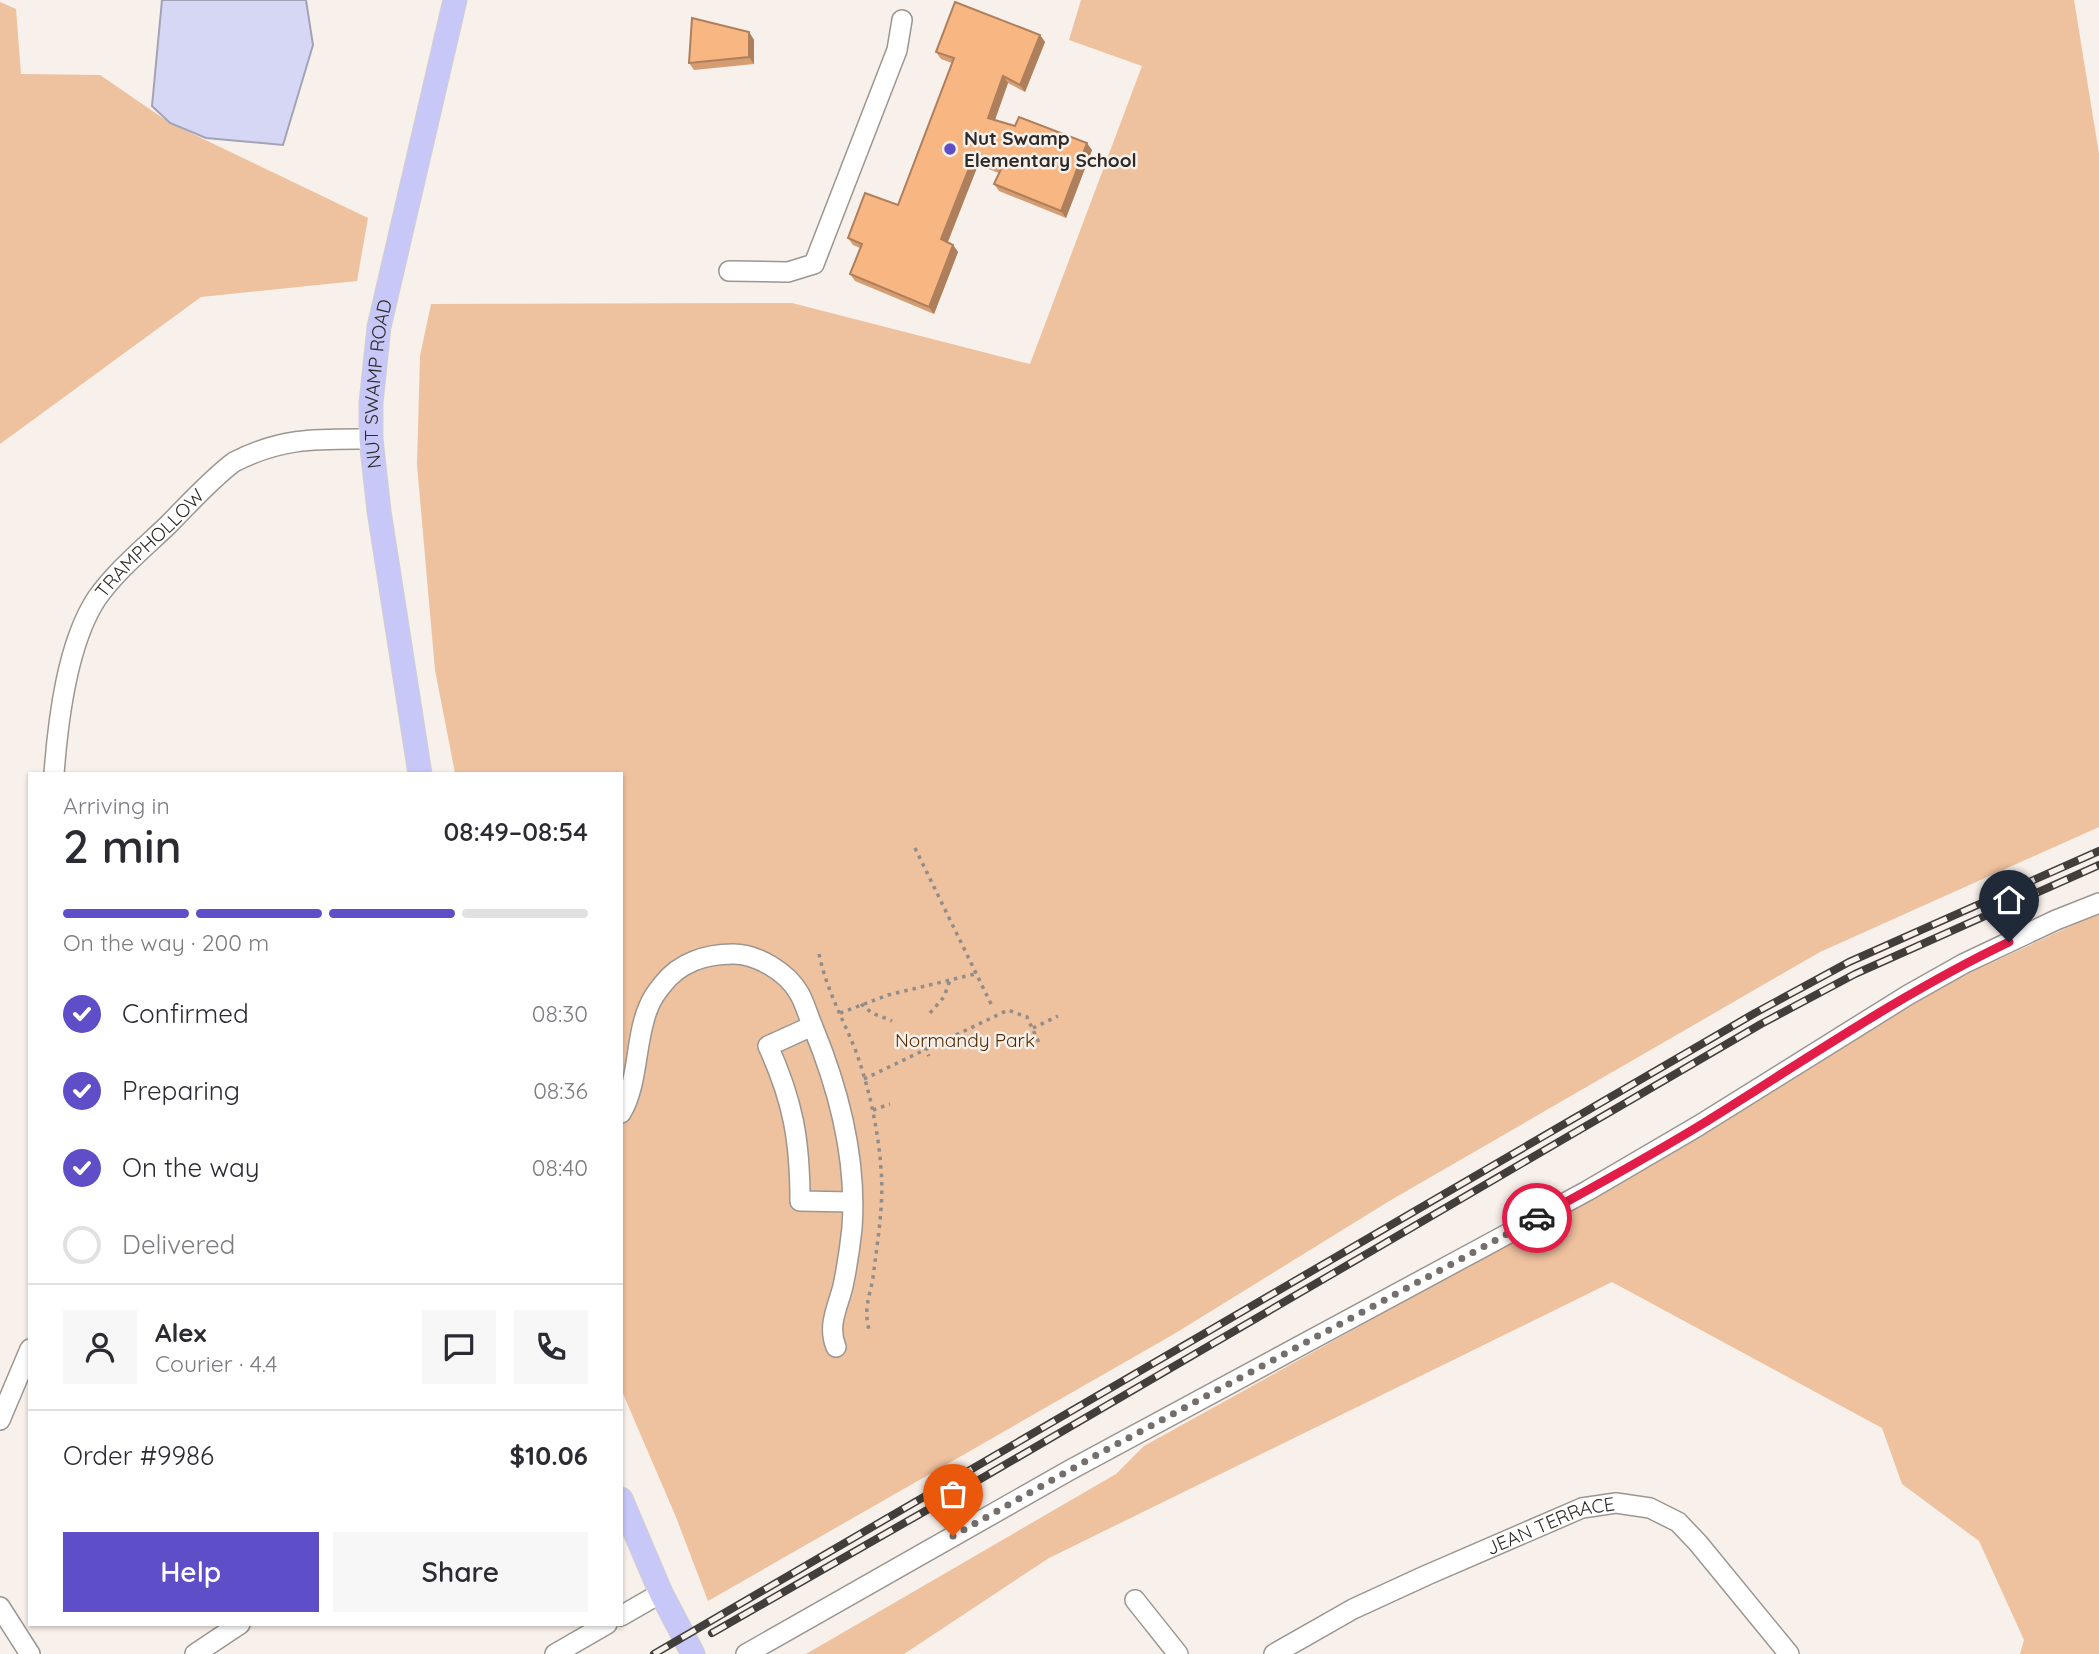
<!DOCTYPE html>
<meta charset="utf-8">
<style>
body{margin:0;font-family:Quicksand,sans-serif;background:#f7f7f7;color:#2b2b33;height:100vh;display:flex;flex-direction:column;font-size:26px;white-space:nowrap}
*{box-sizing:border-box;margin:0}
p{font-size:23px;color:#7c7c81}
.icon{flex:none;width:38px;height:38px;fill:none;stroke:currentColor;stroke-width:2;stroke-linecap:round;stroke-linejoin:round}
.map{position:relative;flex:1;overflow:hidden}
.side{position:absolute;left:28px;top:772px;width:595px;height:854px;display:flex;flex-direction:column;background:#fff;border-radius:0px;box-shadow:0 2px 5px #0004}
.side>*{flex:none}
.pin{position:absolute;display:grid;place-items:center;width:60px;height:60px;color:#fff;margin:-72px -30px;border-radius:50% 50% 50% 0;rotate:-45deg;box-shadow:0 0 7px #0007}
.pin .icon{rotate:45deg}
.courier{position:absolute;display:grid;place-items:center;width:70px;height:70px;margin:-35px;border:5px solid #e11d48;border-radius:50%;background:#fff;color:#222;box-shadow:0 2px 9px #0007}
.headline em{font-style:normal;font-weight:600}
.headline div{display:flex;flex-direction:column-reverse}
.headline{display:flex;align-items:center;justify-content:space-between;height:119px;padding:0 35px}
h1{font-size:46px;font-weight:600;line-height:52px}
.bar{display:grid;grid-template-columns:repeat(4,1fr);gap:10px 7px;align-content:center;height:84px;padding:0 35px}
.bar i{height:9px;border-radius:5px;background:#e1e1e2}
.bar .active{background:#5e4ec7}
.bar p{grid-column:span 4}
.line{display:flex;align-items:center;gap:18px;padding:0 35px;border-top:2px solid #e1e1e2}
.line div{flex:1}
.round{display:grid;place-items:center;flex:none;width:74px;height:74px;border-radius:0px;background:#f7f7f7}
ol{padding:0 35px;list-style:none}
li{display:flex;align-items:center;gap:21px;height:77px}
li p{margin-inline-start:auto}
li .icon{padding:7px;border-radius:50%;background:#5e4ec7;color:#fff;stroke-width:4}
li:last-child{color:#7c7c81}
li i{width:38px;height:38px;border:4px solid #e1e1e2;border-radius:50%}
.button{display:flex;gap:14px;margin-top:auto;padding:14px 35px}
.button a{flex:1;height:80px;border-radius:0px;background:#5e4ec7;color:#fff;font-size:28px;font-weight:600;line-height:80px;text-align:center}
.button a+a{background:#f7f7f7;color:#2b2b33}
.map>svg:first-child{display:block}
.green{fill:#eec19f}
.water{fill:#d5d7f4;stroke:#a3a3b7;stroke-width:2}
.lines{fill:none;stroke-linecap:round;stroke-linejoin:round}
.minor-casing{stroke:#9d9690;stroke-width:22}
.major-casing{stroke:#d1d0d0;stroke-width:25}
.path{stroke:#928d89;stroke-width:3.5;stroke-dasharray:3.5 5;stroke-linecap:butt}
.minor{stroke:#fff;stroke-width:19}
.major{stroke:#c7c7f8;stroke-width:23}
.rail-casing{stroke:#413e3b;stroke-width:8}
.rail{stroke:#f8f0ea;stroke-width:5;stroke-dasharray:16;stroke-linecap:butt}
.wall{fill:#d59d71}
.shaded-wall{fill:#ae7f5c}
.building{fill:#f8b683;stroke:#ae7f5c;stroke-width:2}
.done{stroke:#746f6c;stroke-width:7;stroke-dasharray:0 12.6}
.route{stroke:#e11d48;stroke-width:9}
.poi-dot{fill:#5e4ec7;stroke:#f8f0ea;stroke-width:2.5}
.labels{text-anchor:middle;stroke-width:5;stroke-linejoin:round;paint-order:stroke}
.poi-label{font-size:19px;font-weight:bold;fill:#2d2a28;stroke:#f8f0ea;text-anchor:start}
.street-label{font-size:19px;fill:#2d2a28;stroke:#f8f0ea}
.park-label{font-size:19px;fill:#532900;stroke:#f8f0ea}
</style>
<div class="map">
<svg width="2099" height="1654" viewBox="0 0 2099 1654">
<rect width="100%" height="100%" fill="#f8f0ea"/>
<g class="green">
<path d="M1081,0H2074L2099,154V827L1820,952L1391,1200L1174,1334L708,1601L676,1517L621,1389V774L455,773L435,670L417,465L420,356L431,304L792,303L1030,364L1142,66L1069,40Z"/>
<path d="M0,2L16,9L21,74L100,75L170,123L368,218L357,281L201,297L0,444Z"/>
<path d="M2099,913V1654H2020L2024,1640L1979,1541L1902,1484L1882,1428L1612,1282L1049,1558L904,1654H806L1116,1474L1144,1446L1702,1136L1944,985Z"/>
</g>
<path class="water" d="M162,0H306L313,45L283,145L206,138L170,123L152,106Z"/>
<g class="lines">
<g class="minor-casing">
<g id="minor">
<path d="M729,271L788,272L814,264L897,50L902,20"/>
<path id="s1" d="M54,774C58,720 67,643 97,598C116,571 144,548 168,525C189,504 210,480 234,462C283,437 318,439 371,439"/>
<path d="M812,1026L768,1046C793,1101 800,1140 800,1201L851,1202"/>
<path d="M621,1113C639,1084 635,1036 649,1006C652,998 658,990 663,984C680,962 707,954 733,954C757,954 787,972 799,993C805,1003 808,1016 813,1027C839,1090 857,1159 852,1228C850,1247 847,1267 843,1286C838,1307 827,1325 836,1347"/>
<path d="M0,1420L30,1349"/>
<path d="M1135,1600L1178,1654"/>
<path d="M0,1607L30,1654"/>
<path d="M621,1616L661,1593"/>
<path d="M195,1654L240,1624"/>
<path d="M555,1654L607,1624"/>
<path d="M746,1654L1070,1470L1587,1191L1698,1126L1908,995L1963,964L2056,920L2099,903"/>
<path id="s2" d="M1274,1654L1353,1609L1427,1575L1582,1508L1616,1503L1650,1508L1678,1522L1698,1543L1789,1654"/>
</g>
</g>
<g class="major-casing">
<g id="major">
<path id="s3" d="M420,774L379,511L371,439V403L379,327L455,0"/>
<path d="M621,1499L661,1593L693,1654"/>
</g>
</g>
<g class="path">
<path d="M915,848L993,1008"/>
<path d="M819,954C826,988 842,1017 855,1049C869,1087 878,1128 881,1169C884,1202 878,1237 874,1270C871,1296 862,1307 870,1333"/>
<path d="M861,1004L872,1013L892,1021"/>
<path d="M840,1013L888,995L975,974"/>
<path d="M930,1013L944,997L950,980"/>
<path d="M1033,1028L1058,1016"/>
<path d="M921,1039L929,1056"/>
<path d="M864,1079L1008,1010L1027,1017L1040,1045"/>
<path d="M873,1110L890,1104"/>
</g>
<use href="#minor" class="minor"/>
<use href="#major" class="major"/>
<g class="rail-casing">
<g id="rail">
<path d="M712,1633L941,1502L1761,1024L1855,974L2099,865"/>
<path d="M654,1654L1755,1013L1849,962L2099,851"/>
</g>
</g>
<use href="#rail" class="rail"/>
</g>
<g class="wall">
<path d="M749,32L754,40V64L694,70L689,63Z"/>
<path d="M1040,35L1045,42L1025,92L1008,83L995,120L1092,150L1066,218L999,191L994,184L999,173L978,165L948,242L953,245L958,252L934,314L855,281L850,274L860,248L853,245L848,238L898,205L952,63L941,59L936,52Z"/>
</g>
<g class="shaded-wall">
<path d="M749,32L754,40V64L749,57Z"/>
<path d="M1040,35L1045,42L1025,92L1020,85Z"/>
<path d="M1003,76L1008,83L993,125L988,118Z"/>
<path d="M1087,143L1092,150L1066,218L1061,211Z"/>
<path d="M973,158L978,165L946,246L941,239Z"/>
<path d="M953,245L958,252L934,314L929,307Z"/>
</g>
<g class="building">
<path d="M955,2L1040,35L1020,85L1003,76L988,118L1015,126L1019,117L1087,143L1061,211L994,184L1001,169L973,158L941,239L953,245L929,307L850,274L862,244L848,238L865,193L898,205L954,58L936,52Z"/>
<path d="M692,18L749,32V57L689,63Z"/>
</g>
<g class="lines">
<path class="done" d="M953,1536L1093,1457L1537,1218"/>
<path class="route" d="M1537,1218C1592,1188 1646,1158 1699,1126C1801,1063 1900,994 2009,942"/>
</g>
<circle class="poi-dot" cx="950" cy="149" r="7"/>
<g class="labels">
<g class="poi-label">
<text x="964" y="145">Nut Swamp<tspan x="964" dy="22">Elementary School</tspan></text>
</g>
<g class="street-label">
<text dy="7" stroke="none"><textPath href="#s3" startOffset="394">NUT SWAMP ROAD</textPath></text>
<text dy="7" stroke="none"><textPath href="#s1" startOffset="259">TRAMPHOLLOW</textPath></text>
<text dy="7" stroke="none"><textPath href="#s2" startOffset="306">JEAN TERRACE</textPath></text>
</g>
<g class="park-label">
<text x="965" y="1047">Normandy Park</text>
</g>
</g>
</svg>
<div class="pin" style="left:953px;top:1536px;background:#ea580c"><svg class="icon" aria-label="bag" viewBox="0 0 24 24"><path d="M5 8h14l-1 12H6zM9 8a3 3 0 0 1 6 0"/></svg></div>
<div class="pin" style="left:2009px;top:942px;background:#1f2937"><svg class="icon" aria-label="home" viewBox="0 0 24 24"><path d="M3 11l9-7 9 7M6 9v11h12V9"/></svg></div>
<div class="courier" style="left:1537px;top:1218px"><svg class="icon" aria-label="car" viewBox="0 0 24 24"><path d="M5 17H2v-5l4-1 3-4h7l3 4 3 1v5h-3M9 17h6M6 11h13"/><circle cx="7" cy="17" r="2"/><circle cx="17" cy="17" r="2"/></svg></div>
<section class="side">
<div class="headline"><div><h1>2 min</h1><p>Arriving in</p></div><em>08:49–08:54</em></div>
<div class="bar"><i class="active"></i><i class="active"></i><i class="active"></i><i></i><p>On the way · 200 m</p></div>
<ol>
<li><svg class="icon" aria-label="check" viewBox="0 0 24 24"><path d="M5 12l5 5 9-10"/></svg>Confirmed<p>08:30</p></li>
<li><svg class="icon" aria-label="check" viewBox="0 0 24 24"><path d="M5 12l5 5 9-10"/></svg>Preparing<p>08:36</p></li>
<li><svg class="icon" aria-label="check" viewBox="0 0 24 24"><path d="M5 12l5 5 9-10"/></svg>On the way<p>08:40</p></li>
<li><i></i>Delivered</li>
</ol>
<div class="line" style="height:126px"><a class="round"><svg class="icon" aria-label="person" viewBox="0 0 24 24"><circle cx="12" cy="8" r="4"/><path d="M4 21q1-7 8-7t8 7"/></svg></a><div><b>Alex</b><p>Courier · 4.4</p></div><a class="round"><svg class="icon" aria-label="chat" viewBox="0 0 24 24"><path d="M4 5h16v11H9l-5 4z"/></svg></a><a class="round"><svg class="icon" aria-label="phone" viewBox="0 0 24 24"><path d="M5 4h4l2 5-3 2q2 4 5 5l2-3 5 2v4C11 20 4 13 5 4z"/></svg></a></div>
<div class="line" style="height:91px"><div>Order #9986</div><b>$10.06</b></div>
<div class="button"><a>Help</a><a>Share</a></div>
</section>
</div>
